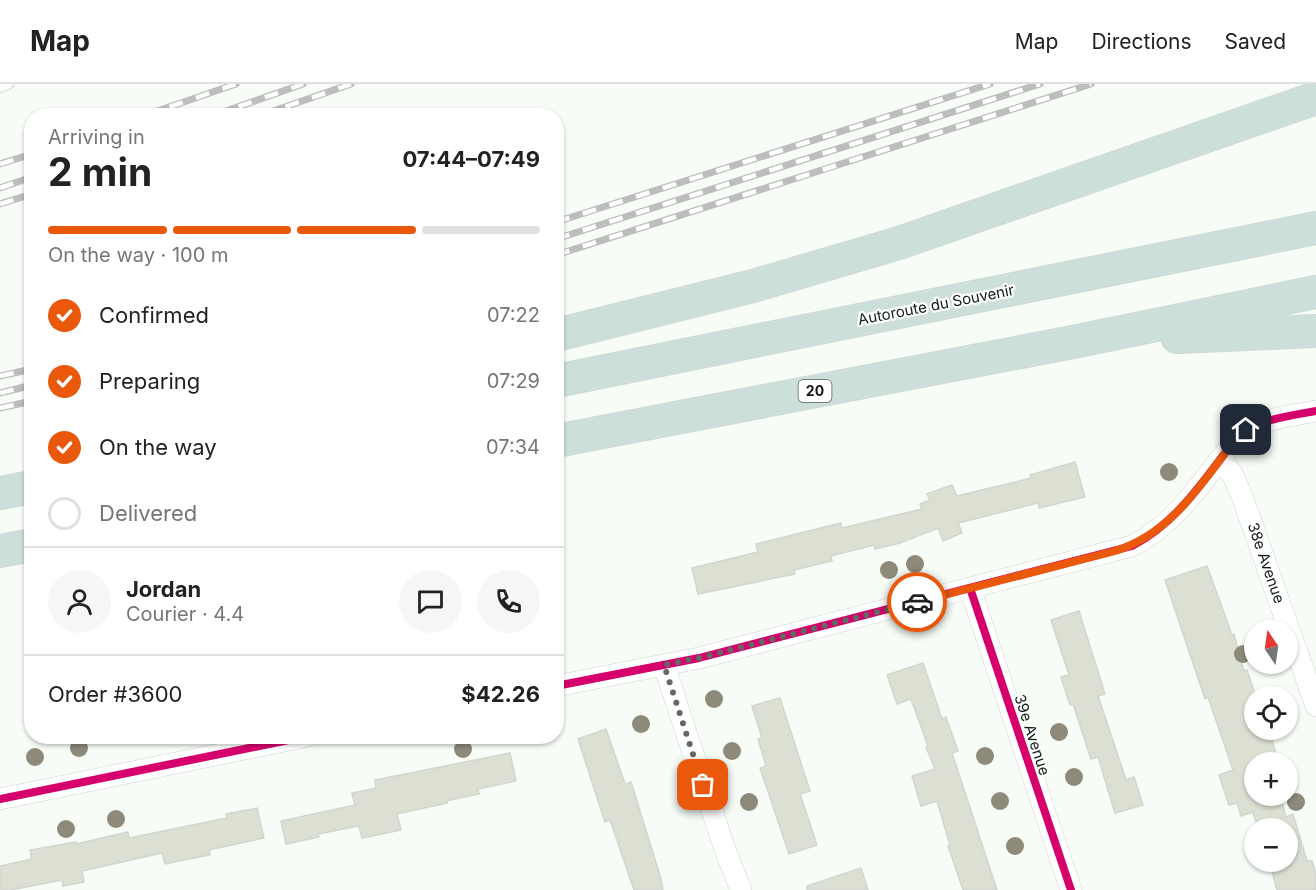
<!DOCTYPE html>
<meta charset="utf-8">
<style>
body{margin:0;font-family:Inter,sans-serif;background:#f6f6f6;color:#222;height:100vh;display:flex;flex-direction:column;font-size:22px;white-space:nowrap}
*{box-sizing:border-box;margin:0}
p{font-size:20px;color:#767676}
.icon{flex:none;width:33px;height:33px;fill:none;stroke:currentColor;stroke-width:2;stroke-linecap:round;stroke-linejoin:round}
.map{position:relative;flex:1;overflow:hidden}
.side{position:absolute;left:24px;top:24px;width:540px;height:636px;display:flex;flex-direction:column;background:#fff;border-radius:24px;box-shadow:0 2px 4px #0004}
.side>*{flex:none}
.needle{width:39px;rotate:347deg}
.tools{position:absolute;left:1244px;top:536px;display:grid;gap:12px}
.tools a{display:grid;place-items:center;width:54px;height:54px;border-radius:50%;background:#fff;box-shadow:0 2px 4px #0004;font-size:30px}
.pin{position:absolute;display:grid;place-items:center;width:51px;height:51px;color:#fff;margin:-26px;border-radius:12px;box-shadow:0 3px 9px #0006}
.courier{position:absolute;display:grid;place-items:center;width:60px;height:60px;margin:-30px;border:4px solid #ea580c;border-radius:50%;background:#fff;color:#222;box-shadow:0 2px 8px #0007}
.overview em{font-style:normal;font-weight:700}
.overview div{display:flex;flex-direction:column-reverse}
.overview{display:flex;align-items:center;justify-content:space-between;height:102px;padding:0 24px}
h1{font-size:39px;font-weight:700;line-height:45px}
.bar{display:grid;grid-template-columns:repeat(4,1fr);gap:9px 6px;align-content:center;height:72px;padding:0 24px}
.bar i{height:8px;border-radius:4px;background:#e0e0e0}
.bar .on{background:#ea580c}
.bar p{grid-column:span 4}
.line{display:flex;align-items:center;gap:15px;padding:0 24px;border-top:2px solid #e0e0e0}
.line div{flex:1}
.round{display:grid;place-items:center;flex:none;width:63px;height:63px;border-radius:32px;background:#f6f6f6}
ol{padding:0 24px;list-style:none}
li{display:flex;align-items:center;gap:18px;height:66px}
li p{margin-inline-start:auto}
li .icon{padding:6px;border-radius:50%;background:#ea580c;color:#fff;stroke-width:4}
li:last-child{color:#767676}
li i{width:33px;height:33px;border:3px solid #e0e0e0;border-radius:50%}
header{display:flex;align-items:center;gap:36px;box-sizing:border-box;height:84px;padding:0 30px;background:#fff;border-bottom:2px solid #e0e0e0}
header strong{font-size:28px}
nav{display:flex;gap:33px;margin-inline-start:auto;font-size:21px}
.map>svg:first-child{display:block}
.building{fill:#dce0d3;stroke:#d2d6ce;stroke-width:1.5}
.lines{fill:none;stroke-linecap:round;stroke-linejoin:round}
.lane-casing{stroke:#cfd6d0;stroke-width:12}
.street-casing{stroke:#cfd6d0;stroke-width:22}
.highway-casing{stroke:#d1d5d1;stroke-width:34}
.lane{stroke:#fefffe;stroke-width:10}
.street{stroke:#fefffe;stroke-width:21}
.highway{stroke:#ccdfdb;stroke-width:33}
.rail-casing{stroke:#bcbdbc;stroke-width:7}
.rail{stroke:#fff;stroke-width:4.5;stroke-dasharray:14;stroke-linecap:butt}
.cycleway-casing{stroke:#fff;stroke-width:11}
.cycleway{stroke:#d6006c;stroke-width:8}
.tree{fill:#8d8a7a}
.done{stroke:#626a63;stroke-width:6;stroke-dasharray:0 10.8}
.route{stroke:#ea580c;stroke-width:8}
.labels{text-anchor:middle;stroke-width:4.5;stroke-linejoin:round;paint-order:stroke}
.shield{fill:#fff;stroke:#595f5a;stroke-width:1.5}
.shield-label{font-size:14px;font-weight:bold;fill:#121b14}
.street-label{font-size:15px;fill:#121b14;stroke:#fff}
</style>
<header>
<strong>Map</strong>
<nav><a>Map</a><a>Directions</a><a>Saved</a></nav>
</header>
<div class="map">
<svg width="1316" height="806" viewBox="0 0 1316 806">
<rect width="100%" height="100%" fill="#f7fcf7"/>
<g class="building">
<path d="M1075,378L1085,413L1039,424L1038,419L958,439L962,449L943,457L938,444L900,459L875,465L874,461L831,472L832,477L794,486L795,490L698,510L692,484L758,468L756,460L841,439L842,444L922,425L920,420L930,416L927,410L952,401L957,412L1031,394L1030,391Z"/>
<path d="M1207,482L1232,551L1234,550L1244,587L1247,586L1254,607V645H1268L1279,678H1254V711H1280L1286,733L1293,730L1307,777H1312L1316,790V806H1277L1269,777H1287V744H1258L1253,728L1241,732L1237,719L1229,721L1219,691L1233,686L1208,613L1205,615L1165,496Z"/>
<path d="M1079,527L1105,610L1098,612L1126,696L1134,693L1143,721L1115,729L1098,673L1091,675L1073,620L1070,621L1061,593L1069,591L1051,536Z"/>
<path d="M923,579L942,635L946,633L958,667L952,669L997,806H963L948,762L950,761L937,717L921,722L912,692L935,685L926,663L928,662L911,615L897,620L887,591Z"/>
<path d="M780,614L810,707L800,710L817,761L789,770L760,684L766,682L758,655L762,654L752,622Z"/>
<path d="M606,645L625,700L631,698L661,795L663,806H634L610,736L605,738L578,655Z"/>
<path d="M510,669L516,697L478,705L479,710L446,717L447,719L397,730L401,746L362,754L359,742L318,750L319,753L286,760L281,737L355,721L352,709L376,704L375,696Z"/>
<path d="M257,724L264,754L209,766L210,771L165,780L162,769L82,787L84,798L63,802L62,796L11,806H0V782L32,775L30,766L76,758V760L128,748L129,754L227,734L226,730Z"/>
<path d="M861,784L868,806H807V802Z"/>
</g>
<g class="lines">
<g class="lane-casing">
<path id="lane" d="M0,3L8,0"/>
</g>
<g class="street-casing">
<g id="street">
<path d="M1218,377L1232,389L1242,412L1316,622"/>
<path d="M970,504L1071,806"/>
<path d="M664,581L724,763L741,806"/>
<path d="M556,602L699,574L1132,462C1179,438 1206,392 1238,352C1261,335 1288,332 1316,327"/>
<path d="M0,715L308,652"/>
</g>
</g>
<g class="highway-casing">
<g id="highway">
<path d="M556,251L753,202L899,159L1316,14"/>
<path d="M1177,253L1316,247"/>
<path d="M556,297L1316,144"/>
<path d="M556,357L1073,258L1316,208"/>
<path d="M0,409L32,403"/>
<path d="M0,467L32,461"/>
</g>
</g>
<use href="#lane" class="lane"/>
<use href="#street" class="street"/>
<use href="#highway" class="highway"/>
<g class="rail-casing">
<g id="rail">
<path d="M143,32L236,0"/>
<path d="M212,32L303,0"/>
<path d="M259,32L351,0"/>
<path d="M0,80L32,70"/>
<path d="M0,104L32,93"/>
<path d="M0,120L32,110"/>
<path d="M556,138L990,0"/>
<path d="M556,155L1040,0"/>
<path d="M556,171L1091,0"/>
<path d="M0,292L32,285"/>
<path d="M0,309L32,301"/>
<path d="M0,324L32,317"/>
</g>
</g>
<use href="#rail" class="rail"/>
<g class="cycleway-casing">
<g id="cycleway">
<path d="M970,504L1071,806"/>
<path d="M556,602L699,574L1132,462C1179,438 1206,392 1238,352C1261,335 1288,332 1316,327"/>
<path d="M0,715L308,652"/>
</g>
</g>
<use href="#cycleway" class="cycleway"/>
</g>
<g class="tree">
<circle cx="1169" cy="388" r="9"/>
<circle cx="915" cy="480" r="9"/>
<circle cx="889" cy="486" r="9"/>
<circle cx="1243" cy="570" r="9"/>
<circle cx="714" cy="615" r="9"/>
<circle cx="641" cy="640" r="9"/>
<circle cx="1059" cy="648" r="9"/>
<circle cx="79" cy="664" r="9"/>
<circle cx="463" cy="665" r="9"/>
<circle cx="732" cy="667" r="9"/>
<circle cx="985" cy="672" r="9"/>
<circle cx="35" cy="673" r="9"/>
<circle cx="1074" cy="693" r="9"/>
<circle cx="1000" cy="717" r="9"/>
<circle cx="749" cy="718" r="9"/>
<circle cx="1296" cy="718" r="9"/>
<circle cx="116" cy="735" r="9"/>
<circle cx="66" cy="745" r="9"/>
<circle cx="1015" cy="762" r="9"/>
</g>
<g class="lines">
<path class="done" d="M703,701L664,581L699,574L917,518"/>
<path class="route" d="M917,518L1115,467C1172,450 1203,397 1238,352L1246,346"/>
</g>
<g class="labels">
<rect class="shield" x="798.5" y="296" width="33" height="22" rx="4.5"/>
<g class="shield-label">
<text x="815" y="312">20</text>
</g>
<g class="street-label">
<text transform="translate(936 221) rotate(-11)" y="5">Autoroute du Souvenir</text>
<text transform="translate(1266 479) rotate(71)" y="5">38e Avenue</text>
<text transform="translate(1032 651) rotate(72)" y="5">39e Avenue</text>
</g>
</g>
</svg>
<div class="tools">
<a><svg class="needle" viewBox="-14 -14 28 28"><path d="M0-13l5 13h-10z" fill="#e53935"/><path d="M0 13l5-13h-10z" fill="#767676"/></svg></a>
<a><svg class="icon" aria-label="locate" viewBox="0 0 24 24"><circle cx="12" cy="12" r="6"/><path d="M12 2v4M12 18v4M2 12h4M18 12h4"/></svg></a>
<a>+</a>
<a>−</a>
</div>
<div class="pin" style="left:703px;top:701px;background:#ea580c"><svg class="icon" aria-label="bag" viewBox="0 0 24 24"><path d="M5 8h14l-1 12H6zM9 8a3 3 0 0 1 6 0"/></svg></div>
<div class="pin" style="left:1246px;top:346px;background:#1f2937"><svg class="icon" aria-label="home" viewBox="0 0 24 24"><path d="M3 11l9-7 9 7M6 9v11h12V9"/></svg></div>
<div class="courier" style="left:917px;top:518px"><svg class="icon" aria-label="car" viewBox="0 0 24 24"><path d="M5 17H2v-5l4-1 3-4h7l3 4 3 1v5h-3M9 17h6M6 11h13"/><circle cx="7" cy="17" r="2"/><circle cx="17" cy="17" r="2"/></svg></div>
<section class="side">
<div class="overview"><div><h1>2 min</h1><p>Arriving in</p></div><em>07:44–07:49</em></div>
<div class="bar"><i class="on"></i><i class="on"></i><i class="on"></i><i></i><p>On the way · 100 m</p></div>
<ol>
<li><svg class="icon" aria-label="check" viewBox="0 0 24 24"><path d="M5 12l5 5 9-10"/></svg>Confirmed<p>07:22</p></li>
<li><svg class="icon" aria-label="check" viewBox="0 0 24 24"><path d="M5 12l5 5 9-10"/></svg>Preparing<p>07:29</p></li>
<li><svg class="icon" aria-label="check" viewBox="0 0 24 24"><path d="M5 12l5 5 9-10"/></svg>On the way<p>07:34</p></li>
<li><i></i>Delivered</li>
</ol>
<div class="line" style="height:108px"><a class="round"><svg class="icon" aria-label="person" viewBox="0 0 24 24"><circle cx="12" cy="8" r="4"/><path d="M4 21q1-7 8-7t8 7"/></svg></a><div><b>Jordan</b><p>Courier · 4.4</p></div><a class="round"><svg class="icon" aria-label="chat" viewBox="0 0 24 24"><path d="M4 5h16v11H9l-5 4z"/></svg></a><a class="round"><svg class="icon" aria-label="phone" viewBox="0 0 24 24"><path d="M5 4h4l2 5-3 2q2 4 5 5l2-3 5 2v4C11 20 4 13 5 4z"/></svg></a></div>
<div class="line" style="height:78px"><div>Order #3600</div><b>$42.26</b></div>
</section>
</div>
